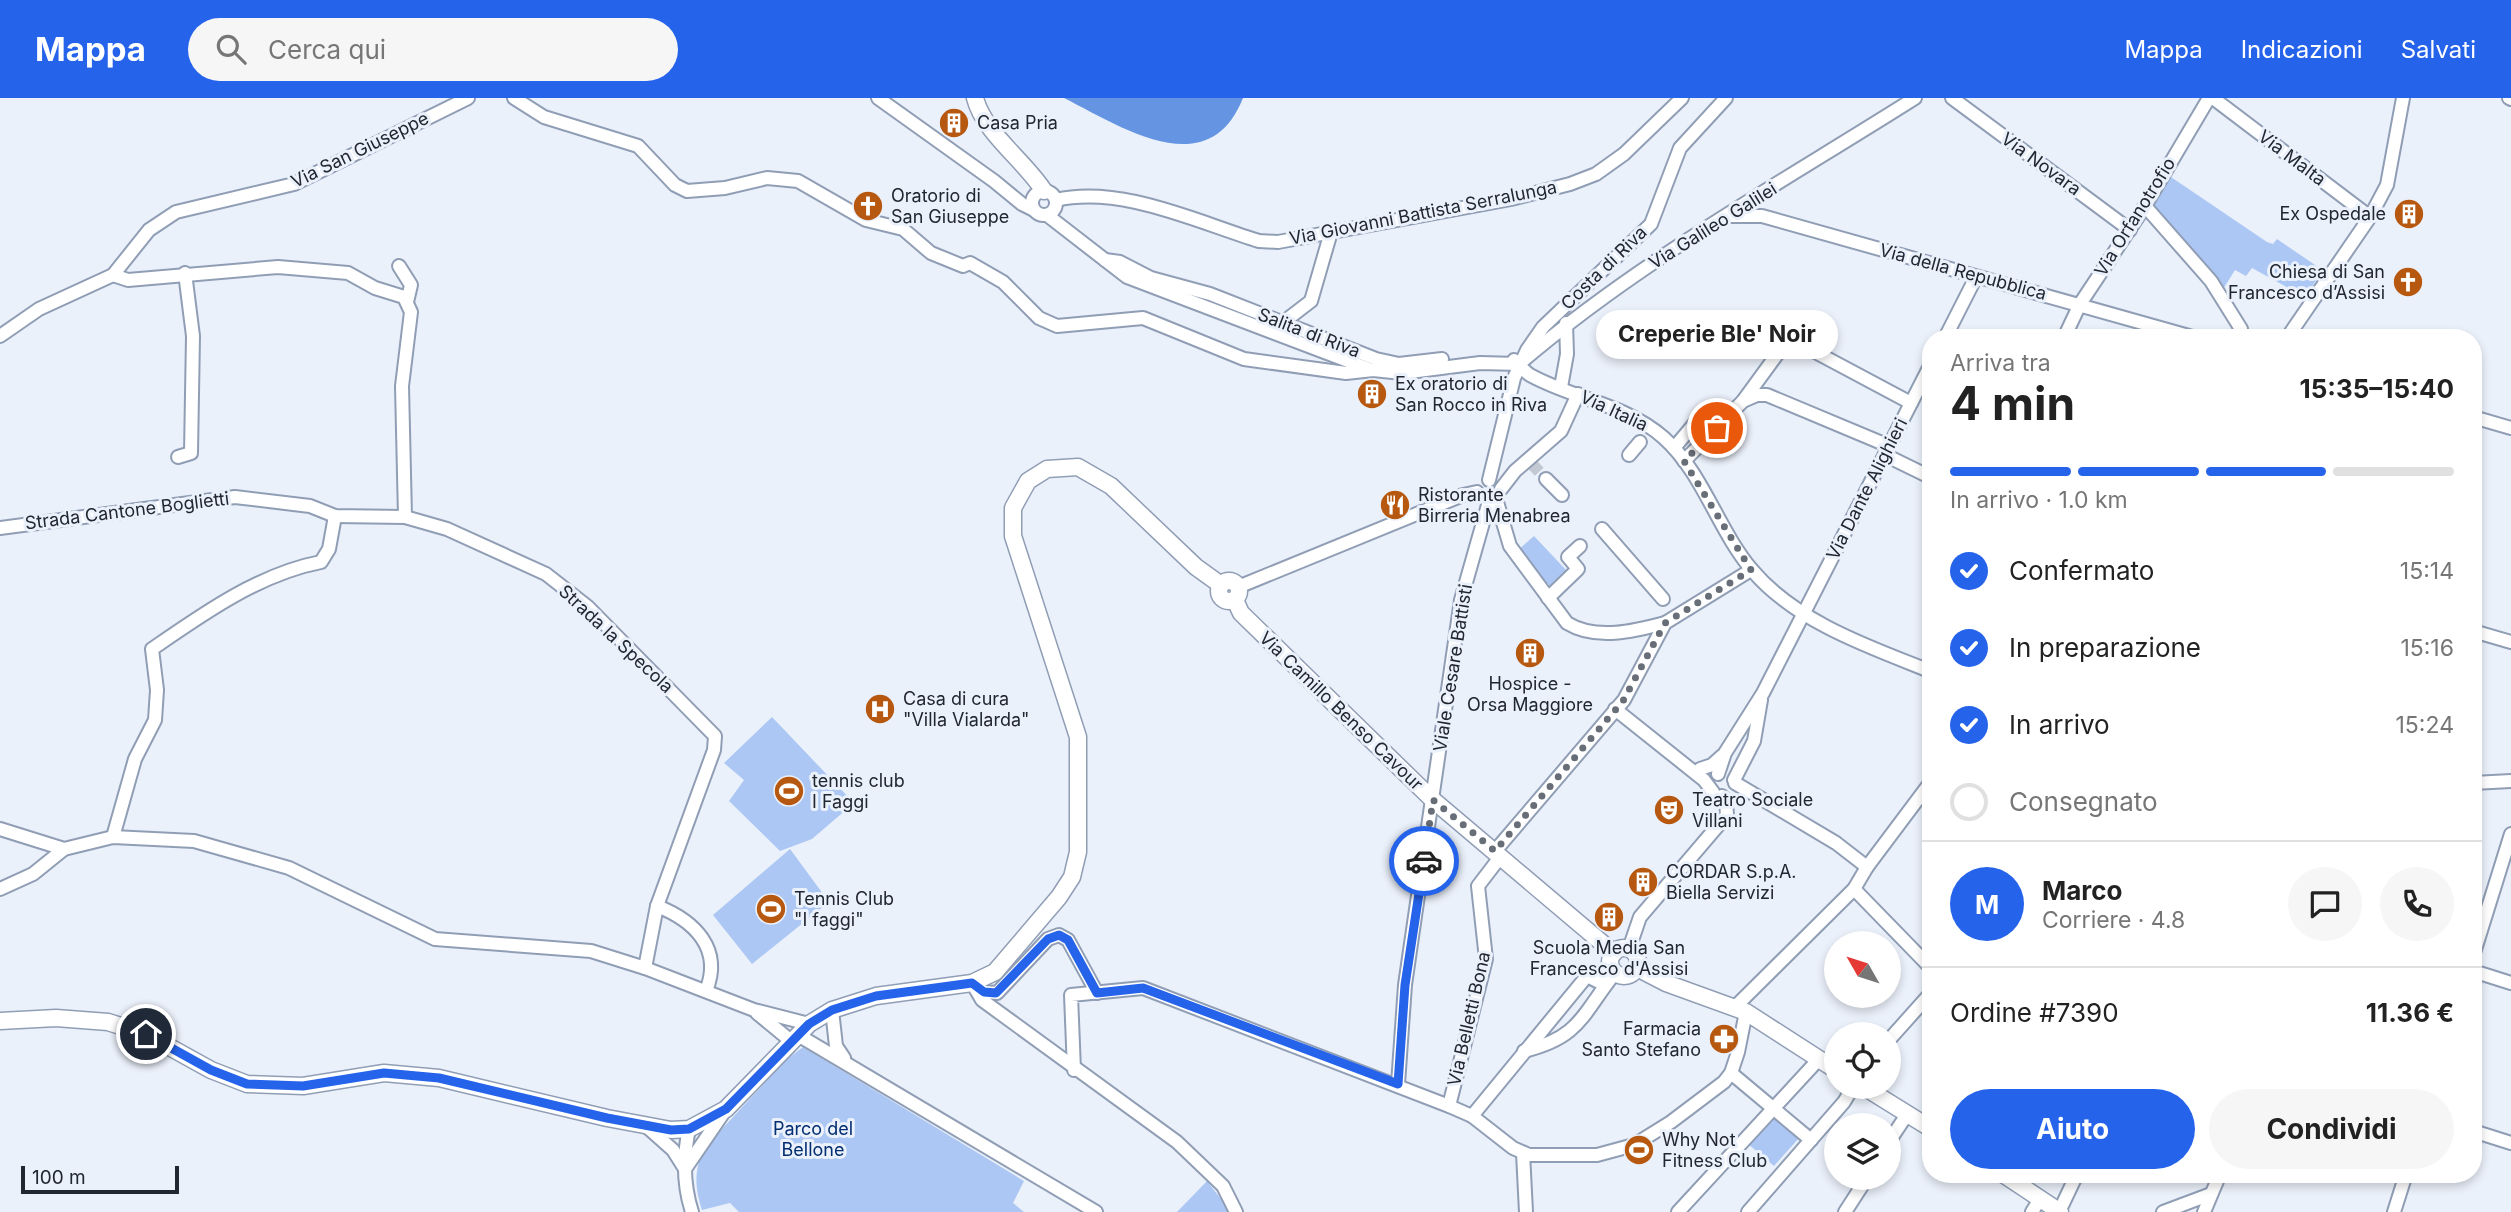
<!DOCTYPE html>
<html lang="it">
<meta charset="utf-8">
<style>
body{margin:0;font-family:Inter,sans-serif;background:#f6f6f6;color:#222;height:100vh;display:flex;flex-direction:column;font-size:26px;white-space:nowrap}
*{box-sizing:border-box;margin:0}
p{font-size:23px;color:#767676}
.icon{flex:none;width:38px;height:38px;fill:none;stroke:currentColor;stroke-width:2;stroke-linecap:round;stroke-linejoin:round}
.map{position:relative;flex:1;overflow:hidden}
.panel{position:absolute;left:1922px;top:231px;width:560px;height:854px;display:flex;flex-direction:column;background:#fff;border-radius:28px;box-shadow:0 4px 10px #0003}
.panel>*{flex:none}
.needle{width:46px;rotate:309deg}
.fabs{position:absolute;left:1824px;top:833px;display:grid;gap:14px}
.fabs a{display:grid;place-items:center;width:77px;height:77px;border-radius:50%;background:#fff;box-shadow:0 4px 10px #0003;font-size:35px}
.scale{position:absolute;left:21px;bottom:18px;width:158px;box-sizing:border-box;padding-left:7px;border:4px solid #212730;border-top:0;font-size:19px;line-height:24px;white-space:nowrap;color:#212730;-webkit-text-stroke:5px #ebf1fb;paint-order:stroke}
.pin{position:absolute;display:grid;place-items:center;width:60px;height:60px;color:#fff;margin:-30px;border:4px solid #fff;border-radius:50%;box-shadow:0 2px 7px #0007}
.courier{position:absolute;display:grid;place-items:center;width:70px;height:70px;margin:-35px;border:5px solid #2563eb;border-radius:50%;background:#fff;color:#222;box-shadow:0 2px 9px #0007}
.bubble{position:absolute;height:49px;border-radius:24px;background:#fff;box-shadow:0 4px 10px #0003;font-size:23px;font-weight:700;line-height:49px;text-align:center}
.overview em{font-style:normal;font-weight:700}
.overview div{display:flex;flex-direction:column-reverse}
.overview{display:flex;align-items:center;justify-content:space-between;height:119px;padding:0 28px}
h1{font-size:46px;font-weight:700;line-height:52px}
.bar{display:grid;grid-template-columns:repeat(4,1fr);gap:10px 7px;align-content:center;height:84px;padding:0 28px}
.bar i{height:9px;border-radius:5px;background:#e0e0e0}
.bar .selected{background:#2563eb}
.bar p{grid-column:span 4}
.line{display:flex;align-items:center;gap:18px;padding:0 28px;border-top:2px solid #e0e0e0}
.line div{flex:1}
.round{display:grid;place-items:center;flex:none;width:74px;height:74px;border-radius:37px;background:#f6f6f6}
ol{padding:0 28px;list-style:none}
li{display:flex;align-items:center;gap:21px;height:77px}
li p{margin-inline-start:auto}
li .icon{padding:7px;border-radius:50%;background:#2563eb;color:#fff;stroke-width:4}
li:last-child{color:#767676}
li i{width:38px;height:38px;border:4px solid #e0e0e0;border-radius:50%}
.cta{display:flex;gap:14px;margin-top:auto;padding:14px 28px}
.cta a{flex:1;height:80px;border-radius:42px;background:#2563eb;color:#fff;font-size:28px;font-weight:700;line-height:80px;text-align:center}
.cta a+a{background:#f6f6f6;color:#222}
header{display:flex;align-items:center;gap:42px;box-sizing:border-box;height:98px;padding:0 35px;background:#2563eb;color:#fff}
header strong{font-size:33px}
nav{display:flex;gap:38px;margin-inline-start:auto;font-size:24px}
.search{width:490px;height:63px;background:#f6f6f6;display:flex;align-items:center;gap:18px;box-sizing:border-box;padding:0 24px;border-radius:38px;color:#767676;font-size:26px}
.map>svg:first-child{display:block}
.green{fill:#acc7f4}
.water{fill:#6494e2}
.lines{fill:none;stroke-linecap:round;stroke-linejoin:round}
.minor-tunnel{stroke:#c3c9d2;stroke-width:12;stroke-dasharray:12 6;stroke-linecap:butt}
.minor-casing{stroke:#909eb5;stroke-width:16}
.major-casing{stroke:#909eb5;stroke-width:19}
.minor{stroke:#fff;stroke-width:12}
.major{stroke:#fff;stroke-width:16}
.done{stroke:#686e77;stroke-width:7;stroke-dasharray:0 12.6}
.route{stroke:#2563eb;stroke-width:9}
.labels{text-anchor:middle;stroke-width:6;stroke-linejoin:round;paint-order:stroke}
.poi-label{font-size:18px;fill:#212730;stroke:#ebf1fb;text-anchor:start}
.street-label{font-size:18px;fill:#212730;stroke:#ebf1fb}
.park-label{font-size:18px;fill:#022d71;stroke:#ebf1fb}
</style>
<header>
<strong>Mappa</strong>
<div class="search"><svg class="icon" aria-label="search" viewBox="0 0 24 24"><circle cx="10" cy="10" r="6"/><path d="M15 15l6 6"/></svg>Cerca qui</div>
<nav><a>Mappa</a><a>Indicazioni</a><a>Salvati</a></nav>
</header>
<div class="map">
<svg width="2511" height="1114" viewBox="0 0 2511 1114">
<rect width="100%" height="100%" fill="#ebf1fb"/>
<g class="green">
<path d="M2168,77L2267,144L2273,146L2277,141L2318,169L2313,177L2317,181L2305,199L2252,170L2246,178L2235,172L2222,193L2152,107Z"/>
<path d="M1534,438L1567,473L1551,489L1517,453Z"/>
<path d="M772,619L854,705L812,741L780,753L729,703L744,682L724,665Z"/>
<path d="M790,751L829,804L752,866L713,817Z"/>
<path d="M803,949L1024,1083L1013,1105L1024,1114H739L730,1105L702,1112C694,1088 694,1069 706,1048L786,962Z"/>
<path d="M1773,1016L1800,1039L1774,1068L1747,1045Z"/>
<path d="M1207,1083L1231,1114H1177Z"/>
</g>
<path class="water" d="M1064,0H1243C1208,88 1120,28 1064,0Z"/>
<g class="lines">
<path class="minor-tunnel" d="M1531,365L1546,381"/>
<g class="minor-casing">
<g id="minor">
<path d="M514,0L544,19L638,48L675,87L687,93L725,90L767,80L798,83L866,122L903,131L931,155L963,168L970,165L1003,184L1039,220L1057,228L1143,220L1244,261L1346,275L1373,272L1402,275L1480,265L1519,266"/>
<path d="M878,0L994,83L1022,106L1034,112"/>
<path d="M1952,0L2130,132"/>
<path d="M2213,0L2370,119"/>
<path d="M2509,0L2511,1"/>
<circle cx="1044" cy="105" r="12"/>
<path d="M1056,102C1121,87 1197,124 1259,143L1278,144L1511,101L1570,86L1596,76L1624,56L1682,0"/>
<path d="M2145,108L2211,183L2241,231"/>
<path d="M1047,117L1127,179L1369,271"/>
<path d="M1729,118H1762L2196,240"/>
<path d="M1105,162L1120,164L1151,180L1210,196L1376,261L1399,266L1442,261"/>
<path d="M399,168L411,187L407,204"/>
<path d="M113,177L128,182L278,169L348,175L375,190L404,199L411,214L402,288L405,419"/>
<path d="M1281,226L1311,203L1331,134"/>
<path d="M0,238L39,211L113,177L149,132L176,114L294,86L468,0"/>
<path d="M1945,240L1976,179"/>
<path d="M2064,240L2080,206L2145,108L2209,0"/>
<path d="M2287,240L2370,119L2387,87L2403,0"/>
<path d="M1514,262C1520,267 1524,273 1530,277C1573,301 1626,306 1664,340C1703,375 1718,432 1752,472C1796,524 1869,549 1930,573"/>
<path d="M1519,266C1639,163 1781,85 1915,0"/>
<path d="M1561,289L1567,256L1566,225"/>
<path d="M1743,303L1757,297H1767L1889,348"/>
<path d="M2473,319L2511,330"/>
<path d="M1674,350L1701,318L1717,330"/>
<path d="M1629,357L1640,344"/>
<path d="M1885,357L1930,379"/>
<path d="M178,359L191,355L193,238L185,175"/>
<path d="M1684,363L1743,303L1789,240L1911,305"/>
<path d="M1546,381L1562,397"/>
<path d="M1489,382L1514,280L1527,252L1543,229L1651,126L1680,50L1726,0"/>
<path d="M1501,391L1515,373L1561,333L1578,296"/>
<path d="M1497,404L1510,448L1567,525C1596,543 1635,533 1665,525"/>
<path d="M0,430L235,399L310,408L335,418L405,419L447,431L546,476L588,509L715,638L714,652L657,808L645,870"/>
<path d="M1602,431L1663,501"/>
<path d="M1238,489L1463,397L1477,394"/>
<path d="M1548,500L1578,471L1568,459L1580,448"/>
<path d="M2473,533L2511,544"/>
<path d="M1615,611L1704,682L1713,694"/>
<path d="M1700,671L1712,667L1722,658"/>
<path d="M1718,676L1725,655L1763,595L1930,268"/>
<path d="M1734,682L1754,643L1761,602"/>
<path d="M1735,685L1836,745L1867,769"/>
<path d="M2473,685L2511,683"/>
<path d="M0,731L64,751L113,739L194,743L289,770L435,841L591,853L645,870L754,912L809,926"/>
<path d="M113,739L135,661L155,622L157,592L152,551C204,515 259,476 321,464L329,451L335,418"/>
<path d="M1495,753L1624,602L1665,525L1751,472"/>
<path d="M0,791L33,776L64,751"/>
<path d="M1854,791L1930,869"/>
<path d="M657,808C695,823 723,851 706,893"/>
<path d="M1629,851L1640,819L1727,717L1726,704L1722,698"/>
<path d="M2473,858L2511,736"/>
<path d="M2473,873L2511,885"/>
<path d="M972,885L982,902L1177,1044L1223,1088L1236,1114"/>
<path d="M975,887L984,894L997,895L1048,841L1059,837L1068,842L1097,895"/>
<path d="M1735,909L1854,791L1867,769L1930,685"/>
<path d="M832,912L836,948L844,960"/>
<path d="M757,915L791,943"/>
<path d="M798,937L1096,1114"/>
<path d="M1888,943L1930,896"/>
<path d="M1524,953C1581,939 1582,916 1615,875"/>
<path d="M1074,972L1071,897L1143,890L1449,1008L1472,1018L1513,1050L1529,1057H1597L1634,1047L1671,1024L1724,984L1731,975L1738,954L1746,914"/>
<path d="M1731,975L1811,1042"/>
<path d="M1398,986L1405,887L1461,502L1488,407"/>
<path d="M1449,1008L1486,861L1478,788L1501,758"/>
<path d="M1472,1018L1587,878L1605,887"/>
<path d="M646,1028L673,1052L685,1071"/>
<path d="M689,1031C683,1059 683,1086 692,1114"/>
<path d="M2473,1033L2511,1045"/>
<path d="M1888,1045L1908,1015"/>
<path d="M1523,1055L1526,1114"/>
<path d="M685,1071L724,1014"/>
<path d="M1678,1114L1819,961"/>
<path d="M1748,1114L1844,1004L1853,989"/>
<path d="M1845,1114L1867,1080"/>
<path d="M2032,1114L2040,1101"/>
<path d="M2059,1114L2077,1076"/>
<path d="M2163,1114L2211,1096"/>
<path d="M2204,1114L2220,1076"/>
<path d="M2394,1114L2406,1076"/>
</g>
</g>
<g class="major-casing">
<g id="major">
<path d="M975,0C984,35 1024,62 1044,93"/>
<circle cx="1229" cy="493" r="10"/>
<path d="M1235,502L1241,515L1433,702L1614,855"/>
<circle cx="1624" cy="864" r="14"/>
<path d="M1637,870L1666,885L1746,914L1836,972"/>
<path d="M0,923L56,920L108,924L146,936L211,972L247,986L303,988L384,975L439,980L607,1020L671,1032L689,1031L726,1011L809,926L832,912L876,898L972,885L995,874L1059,799L1072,779L1078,754V639L1013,438V410L1028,383L1047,371L1078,369L1111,388L1196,469L1221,487"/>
<path d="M1864,989L1930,1030"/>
<path d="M2003,1076L2060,1114"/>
</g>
</g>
<use href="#minor" class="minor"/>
<use href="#major" class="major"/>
</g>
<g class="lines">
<path class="done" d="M1424,763L1433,702L1495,753L1623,603L1665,525L1751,472L1684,363L1717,330"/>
<path class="route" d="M146,936L211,972L247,986L303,988L384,975L439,980L607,1020L671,1032L689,1031L726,1011L809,926L832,912L876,898L972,885L984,894L996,895L1048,841L1059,837L1068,842L1097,895L1143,890L1398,986L1405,887L1424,763"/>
</g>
<defs>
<g id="building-disc" transform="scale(1.575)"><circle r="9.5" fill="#b75810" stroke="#ebf1fb"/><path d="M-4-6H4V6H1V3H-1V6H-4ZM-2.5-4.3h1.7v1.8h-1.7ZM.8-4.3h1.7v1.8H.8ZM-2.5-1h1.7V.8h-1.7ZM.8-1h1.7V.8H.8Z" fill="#fff"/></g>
<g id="church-disc" transform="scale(1.575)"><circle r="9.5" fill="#b75810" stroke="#ebf1fb"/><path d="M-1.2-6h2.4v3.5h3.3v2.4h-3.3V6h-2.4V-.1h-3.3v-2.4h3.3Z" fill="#fff"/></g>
<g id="restaurant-disc" transform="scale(1.575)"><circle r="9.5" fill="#b75810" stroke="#ebf1fb"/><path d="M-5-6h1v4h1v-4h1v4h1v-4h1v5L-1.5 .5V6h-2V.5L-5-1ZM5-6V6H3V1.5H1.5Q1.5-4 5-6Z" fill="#fff"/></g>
<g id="hospital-disc" transform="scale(1.575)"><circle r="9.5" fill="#b75810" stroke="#ebf1fb"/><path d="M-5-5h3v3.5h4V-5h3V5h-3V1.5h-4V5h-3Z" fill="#fff"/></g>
<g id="stadium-disc" transform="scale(1.575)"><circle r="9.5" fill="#b75810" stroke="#ebf1fb"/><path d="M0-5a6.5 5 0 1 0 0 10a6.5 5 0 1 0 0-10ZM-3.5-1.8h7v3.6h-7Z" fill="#fff"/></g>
<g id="theatre-disc" transform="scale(1.575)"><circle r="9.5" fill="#b75810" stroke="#ebf1fb"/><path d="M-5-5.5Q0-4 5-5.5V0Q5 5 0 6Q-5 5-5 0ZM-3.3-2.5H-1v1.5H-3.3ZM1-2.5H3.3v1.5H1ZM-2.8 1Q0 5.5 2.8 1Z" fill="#fff"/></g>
<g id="pharmacy-disc" transform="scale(1.575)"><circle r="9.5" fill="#b75810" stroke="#ebf1fb"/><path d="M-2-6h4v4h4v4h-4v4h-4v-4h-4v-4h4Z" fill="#fff"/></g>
</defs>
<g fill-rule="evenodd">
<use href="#building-disc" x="954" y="25"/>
<use href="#church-disc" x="868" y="108"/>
<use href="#building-disc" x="2409" y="116"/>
<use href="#church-disc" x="2408" y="184"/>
<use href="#building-disc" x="1372" y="296"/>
<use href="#restaurant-disc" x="1395" y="407"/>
<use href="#building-disc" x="1530" y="555"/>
<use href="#hospital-disc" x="880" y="611"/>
<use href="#stadium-disc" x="789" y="693"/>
<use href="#theatre-disc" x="1669" y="712"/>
<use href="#building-disc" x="1643" y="784"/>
<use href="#stadium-disc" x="771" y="811"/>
<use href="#building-disc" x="1609" y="819"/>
<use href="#pharmacy-disc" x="1724" y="941"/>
<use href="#stadium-disc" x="1639" y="1052"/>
</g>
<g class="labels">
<g class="poi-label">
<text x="977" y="31">Casa Pria</text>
<text x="891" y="104">Oratorio di<tspan x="891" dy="21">San Giuseppe</tspan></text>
<text x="2386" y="122" text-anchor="end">Ex Ospedale</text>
<text x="2385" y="180" text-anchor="end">Chiesa di San<tspan x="2385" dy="21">Francesco d’Assisi</tspan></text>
<text x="1395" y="292">Ex oratorio di<tspan x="1395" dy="21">San Rocco in Riva</tspan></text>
<text x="1418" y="403">Ristorante<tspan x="1418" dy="21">Birreria Menabrea</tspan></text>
<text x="1530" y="592" text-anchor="middle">Hospice -<tspan x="1530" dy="21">Orsa Maggiore</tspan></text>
<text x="903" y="607">Casa di cura<tspan x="903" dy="21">"Villa Vialarda"</tspan></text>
<text x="812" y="689">tennis club<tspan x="812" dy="21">I Faggi</tspan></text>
<text x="1692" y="708">Teatro Sociale<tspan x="1692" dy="21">Villani</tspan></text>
<text x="1666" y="780">CORDAR S.p.A.<tspan x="1666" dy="21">Biella Servizi</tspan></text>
<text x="794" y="807">Tennis Club<tspan x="794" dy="21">"I faggi"</tspan></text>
<text x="1609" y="856" text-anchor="middle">Scuola Media San<tspan x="1609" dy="21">Francesco d'Assisi</tspan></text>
<text x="1701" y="937" text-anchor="end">Farmacia<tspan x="1701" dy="21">Santo Stefano</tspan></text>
<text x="1662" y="1048">Why Not<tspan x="1662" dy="21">Fitness Club</tspan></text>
</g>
<g class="street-label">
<text transform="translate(360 52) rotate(-26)" y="6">Via San Giuseppe</text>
<text transform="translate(2292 60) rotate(37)" y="6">Via Malta</text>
<text transform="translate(2041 66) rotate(36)" y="6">Via Novara</text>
<text transform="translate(1423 115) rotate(-11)" y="6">Via Giovanni Battista Serralunga</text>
<text transform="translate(2135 119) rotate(-58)" y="6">Via Orfanotrofio</text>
<text transform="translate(1713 128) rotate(-32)" y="6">Via Galileo Galilei</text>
<text transform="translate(1604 170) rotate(-44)" y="6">Costa di Riva</text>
<text transform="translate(1963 174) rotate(15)" y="6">Via della Repubblica</text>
<text transform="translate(1309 235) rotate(21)" y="6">Salita di Riva</text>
<text transform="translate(1614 313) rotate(25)" y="6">Via Italia</text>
<text transform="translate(1867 391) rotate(-63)" y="6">Via Dante Alighieri</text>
<text transform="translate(127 413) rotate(-7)" y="6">Strada Cantone Boglietti</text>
<text transform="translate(616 541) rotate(43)" y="6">Strada la Specola</text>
<text transform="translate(1453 570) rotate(-81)" y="6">Viale Cesare Battisti</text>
<text transform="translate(1341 613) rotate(44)" y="6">Via Camillo Benso Cavour</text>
<text transform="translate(1469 921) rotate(-77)" y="6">Via Belletti Bona</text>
</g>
<g class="park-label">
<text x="813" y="1037">Parco del<tspan x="813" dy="21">Bellone</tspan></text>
</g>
</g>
</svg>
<div class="fabs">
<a><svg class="needle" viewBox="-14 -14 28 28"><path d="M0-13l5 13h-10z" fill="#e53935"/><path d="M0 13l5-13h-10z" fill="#767676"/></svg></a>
<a><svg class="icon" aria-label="locate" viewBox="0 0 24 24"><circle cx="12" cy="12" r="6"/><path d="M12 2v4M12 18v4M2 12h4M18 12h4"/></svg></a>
<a><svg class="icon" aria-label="layers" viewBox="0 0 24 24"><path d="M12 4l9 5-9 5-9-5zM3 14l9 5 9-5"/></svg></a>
</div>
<div class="scale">100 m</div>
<div class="pin" style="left:1717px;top:330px;background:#ea580c"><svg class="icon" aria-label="bag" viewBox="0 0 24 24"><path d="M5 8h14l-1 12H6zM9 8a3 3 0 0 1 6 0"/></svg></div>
<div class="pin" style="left:146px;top:936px;background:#1f2937"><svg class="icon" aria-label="home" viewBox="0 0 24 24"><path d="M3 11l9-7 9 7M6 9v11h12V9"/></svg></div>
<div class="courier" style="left:1424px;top:763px"><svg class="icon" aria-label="car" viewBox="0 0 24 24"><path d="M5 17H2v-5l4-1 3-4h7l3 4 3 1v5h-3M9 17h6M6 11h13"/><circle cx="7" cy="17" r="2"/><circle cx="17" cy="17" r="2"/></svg></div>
<div class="bubble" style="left:1596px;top:212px;width:242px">Creperie Ble' Noir</div>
<section class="panel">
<div class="overview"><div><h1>4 min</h1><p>Arriva tra</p></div><em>15:35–15:40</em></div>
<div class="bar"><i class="selected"></i><i class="selected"></i><i class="selected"></i><i></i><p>In arrivo · 1.0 km</p></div>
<ol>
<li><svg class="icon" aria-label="check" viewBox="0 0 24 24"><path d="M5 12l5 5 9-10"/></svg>Confermato<p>15:14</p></li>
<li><svg class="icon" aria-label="check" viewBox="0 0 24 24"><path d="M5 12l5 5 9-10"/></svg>In preparazione<p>15:16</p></li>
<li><svg class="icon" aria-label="check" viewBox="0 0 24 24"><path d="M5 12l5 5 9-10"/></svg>In arrivo<p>15:24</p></li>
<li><i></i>Consegnato</li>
</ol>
<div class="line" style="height:126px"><b class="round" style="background:#2563eb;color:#fff">M</b><div><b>Marco</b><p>Corriere · 4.8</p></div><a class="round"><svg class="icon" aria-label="chat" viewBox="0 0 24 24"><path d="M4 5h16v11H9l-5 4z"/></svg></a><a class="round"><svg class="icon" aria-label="phone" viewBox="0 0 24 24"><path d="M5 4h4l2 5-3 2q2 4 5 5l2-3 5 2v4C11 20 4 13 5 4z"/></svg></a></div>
<div class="line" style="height:91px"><div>Ordine #7390</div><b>11.36 €</b></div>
<div class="cta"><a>Aiuto</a><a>Condividi</a></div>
</section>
</div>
